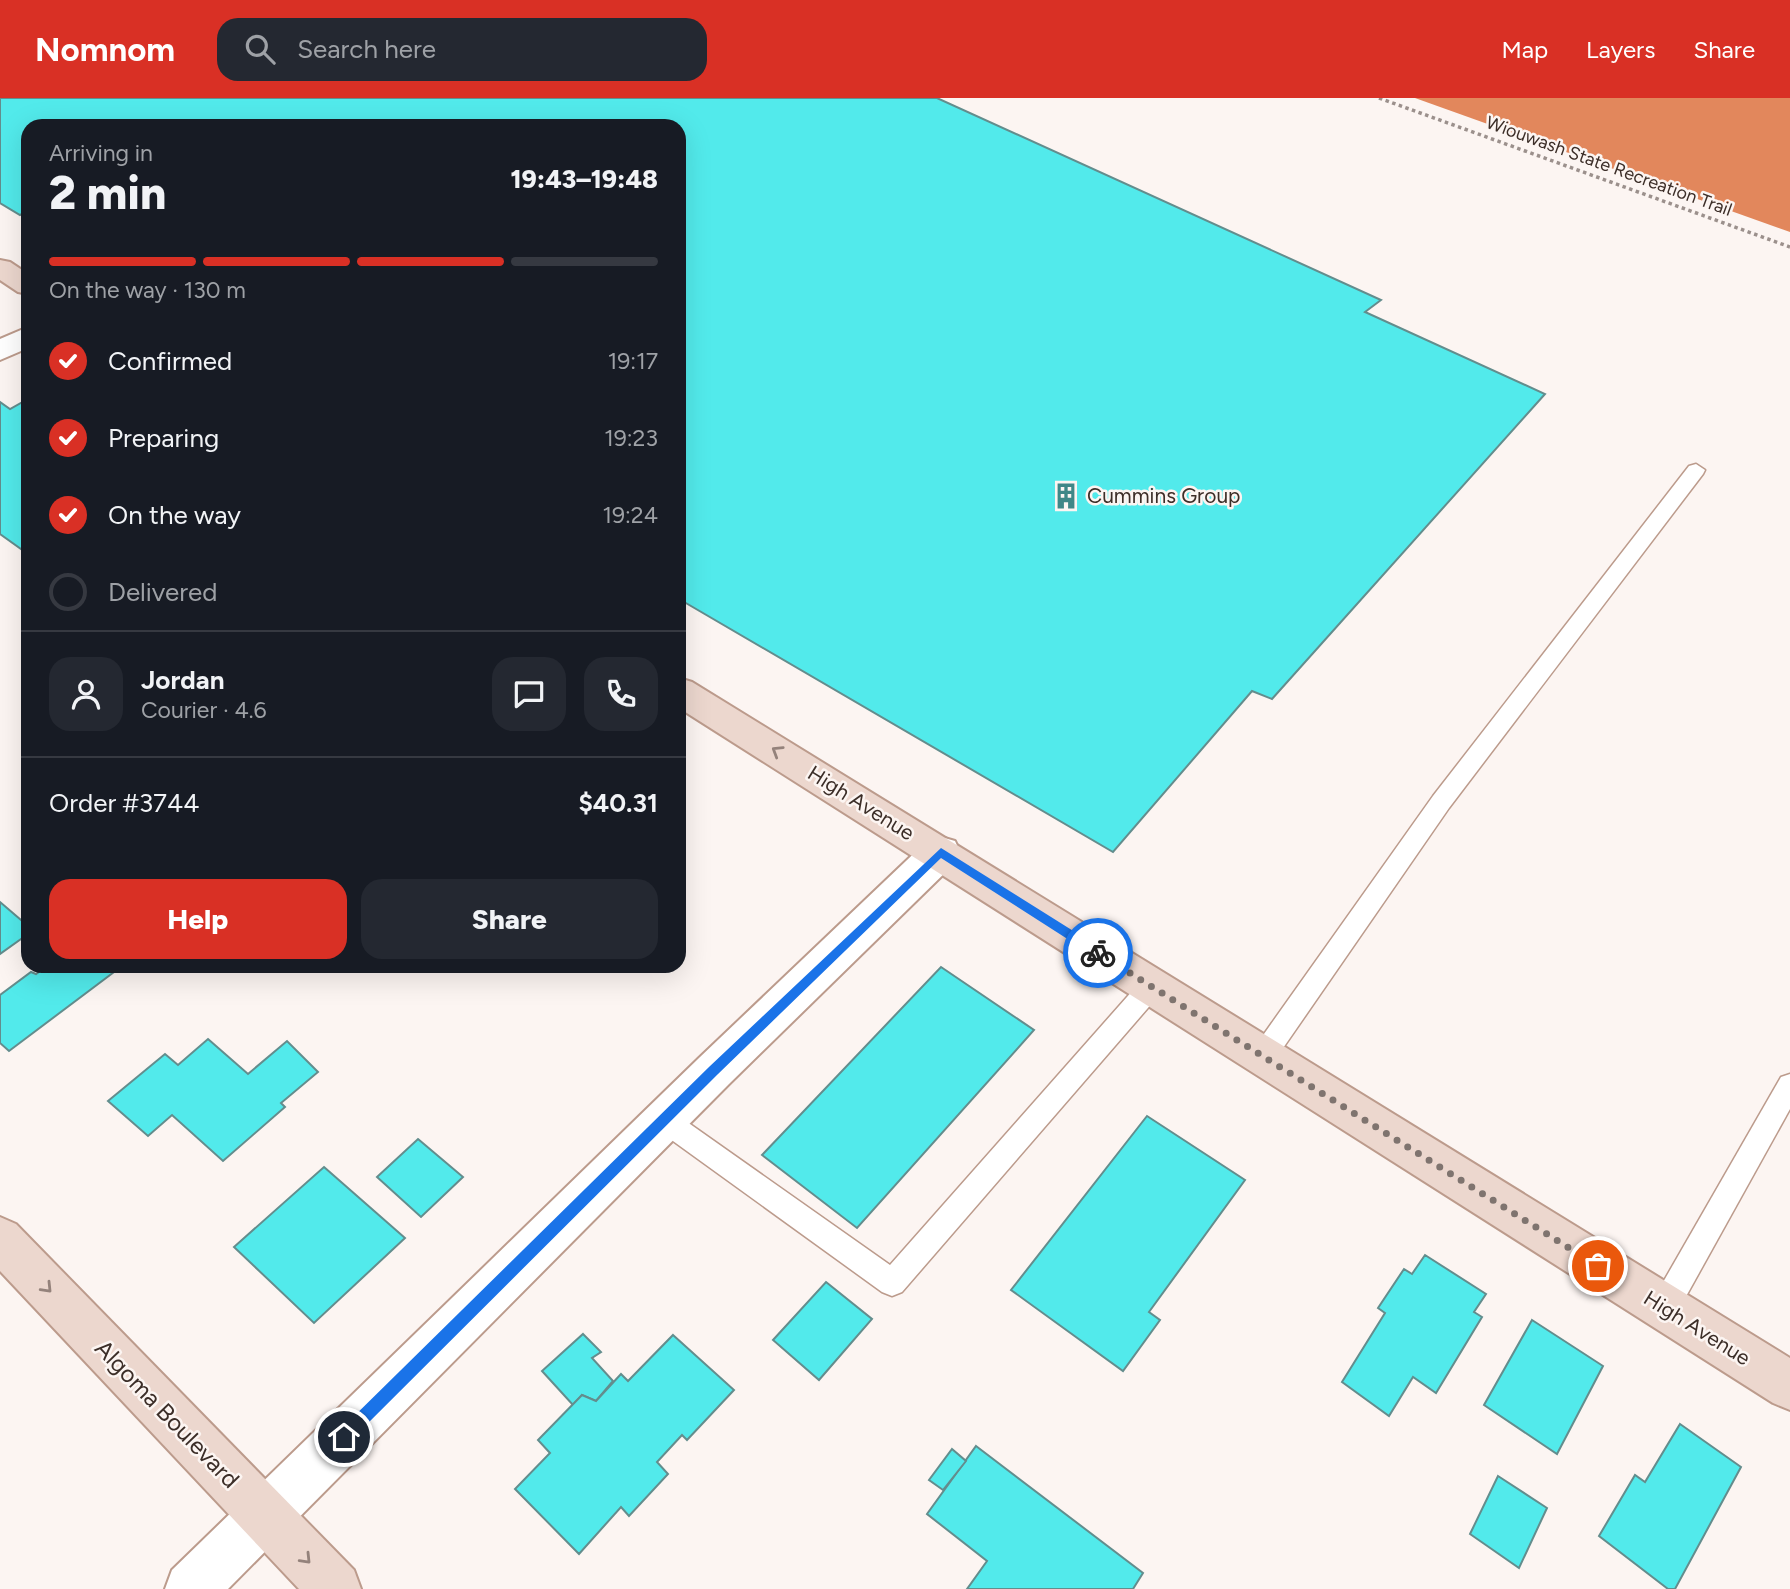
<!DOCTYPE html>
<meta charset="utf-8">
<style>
body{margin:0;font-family:Figtree,sans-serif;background:#242831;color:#f1f3f6;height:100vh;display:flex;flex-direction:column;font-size:26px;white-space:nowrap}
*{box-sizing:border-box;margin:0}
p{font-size:23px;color:#9ea1a6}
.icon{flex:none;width:38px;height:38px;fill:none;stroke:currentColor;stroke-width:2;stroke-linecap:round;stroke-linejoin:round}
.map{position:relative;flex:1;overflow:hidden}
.panel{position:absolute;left:21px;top:21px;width:665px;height:854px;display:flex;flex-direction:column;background:#171b24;border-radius:21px;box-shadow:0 7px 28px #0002}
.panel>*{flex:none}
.pin{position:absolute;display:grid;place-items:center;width:60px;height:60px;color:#fff;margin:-30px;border:4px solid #fff;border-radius:50%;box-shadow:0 2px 7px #0007}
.courier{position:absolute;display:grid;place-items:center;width:70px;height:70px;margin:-35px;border:5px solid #1a73e8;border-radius:50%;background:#fff;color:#222;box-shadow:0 2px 9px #0007}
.headline em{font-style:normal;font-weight:800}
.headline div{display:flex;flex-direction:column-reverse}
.headline{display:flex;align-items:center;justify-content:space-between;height:119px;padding:0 28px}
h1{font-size:46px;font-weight:800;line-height:52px}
.bar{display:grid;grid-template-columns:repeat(4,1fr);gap:10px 7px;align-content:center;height:84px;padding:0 28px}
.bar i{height:9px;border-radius:5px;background:#363941}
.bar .active{background:#d93025}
.bar p{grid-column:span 4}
.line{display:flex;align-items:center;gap:18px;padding:0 28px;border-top:2px solid #363941}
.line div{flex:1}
.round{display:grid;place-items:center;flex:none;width:74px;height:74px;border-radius:21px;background:#242831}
ol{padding:0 28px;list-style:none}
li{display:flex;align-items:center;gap:21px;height:77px}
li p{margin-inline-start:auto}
li .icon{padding:7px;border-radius:50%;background:#d93025;color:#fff;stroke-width:4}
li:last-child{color:#9ea1a6}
li i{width:38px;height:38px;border:4px solid #363941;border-radius:50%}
.primary-button{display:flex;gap:14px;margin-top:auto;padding:14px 28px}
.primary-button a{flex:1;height:80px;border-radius:21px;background:#d93025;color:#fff;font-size:28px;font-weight:800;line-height:80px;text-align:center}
.primary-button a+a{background:#242831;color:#f1f3f6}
header{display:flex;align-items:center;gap:42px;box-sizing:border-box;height:98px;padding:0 35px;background:#d93025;color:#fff}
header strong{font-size:33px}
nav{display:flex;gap:38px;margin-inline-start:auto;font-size:24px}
.search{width:490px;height:63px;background:#242831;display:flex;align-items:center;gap:18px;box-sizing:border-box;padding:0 24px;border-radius:21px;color:#9ea1a6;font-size:26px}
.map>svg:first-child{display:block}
.water{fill:#e2875c}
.building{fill:#52eaeb;stroke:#638d8d;stroke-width:2}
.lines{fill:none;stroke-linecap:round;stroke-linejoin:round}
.service-casing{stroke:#bc9b8c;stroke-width:3}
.minor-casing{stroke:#bc9b8c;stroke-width:4}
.secondary-casing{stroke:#bc9b8c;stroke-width:4}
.path{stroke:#9b908c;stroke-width:3.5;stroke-dasharray:3.5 3.5;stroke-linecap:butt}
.service{fill:#fff;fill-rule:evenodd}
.minor{fill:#fff;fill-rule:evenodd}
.secondary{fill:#ecd7ce;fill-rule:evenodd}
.oneway{stroke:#94827b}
.route{fill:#1a73e8}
.done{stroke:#7f746f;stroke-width:7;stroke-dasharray:0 12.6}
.labels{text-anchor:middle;stroke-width:5;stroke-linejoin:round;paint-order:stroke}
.far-street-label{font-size:18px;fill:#3c2e28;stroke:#fcf5f2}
.poi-label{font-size:21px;fill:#3c2e28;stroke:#fcf5f2;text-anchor:start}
.street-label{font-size:21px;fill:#3c2e28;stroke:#fcf5f2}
.near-street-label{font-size:24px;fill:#3c2e28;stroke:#fcf5f2}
</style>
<header>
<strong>Nomnom</strong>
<div class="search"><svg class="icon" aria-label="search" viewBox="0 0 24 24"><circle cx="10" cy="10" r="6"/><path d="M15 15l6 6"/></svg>Search here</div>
<nav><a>Map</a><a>Layers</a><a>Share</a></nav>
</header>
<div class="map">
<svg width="1790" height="1491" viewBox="0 0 1790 1491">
<rect width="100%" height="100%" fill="#fcf5f2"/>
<path class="water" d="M1415,0H1790V134Z"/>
<g class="building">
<path d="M0,0H937L1381,202L1365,214L1545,296L1272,601L1252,593L1113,754L679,501V28H28V113L20,117L0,105Z"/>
<path d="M28,301V456L0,436V304L10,311Z"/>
<path d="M0,804L28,828V836L0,856Z"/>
<path d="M47,868H122L9,953L0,945V897L31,874L36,876Z"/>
<path d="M941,869L1034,932L857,1130L762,1057Z"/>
<path d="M208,941L248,976L287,943L318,974L281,1005L285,1009L223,1063L172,1017L148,1038L108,1003L165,956L178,967Z"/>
<path d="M1147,1018L1245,1082L1149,1214L1160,1222L1123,1273L1011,1192Z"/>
<path d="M418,1041L463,1079L421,1119L377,1079Z"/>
<path d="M324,1069L405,1140L314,1225L234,1149Z"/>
<path d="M1425,1157L1486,1196L1474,1214L1482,1219L1436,1295L1413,1279L1389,1318L1342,1284L1385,1215L1378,1210L1404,1171L1412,1176Z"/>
<path d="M826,1184L872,1221L819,1282L773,1242Z"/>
<path d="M1532,1222L1603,1268L1557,1356L1484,1307Z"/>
<path d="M583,1236L601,1254L592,1260L613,1283L596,1303L582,1297L573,1307L542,1273Z"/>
<path d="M673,1237L734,1292L687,1342L682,1337L657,1364L668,1376L629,1418L621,1409L579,1456L515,1391L550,1355L538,1342L582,1297L596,1303L621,1276L628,1283Z"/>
<path d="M1680,1326L1741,1369L1675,1491H1668L1599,1438L1635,1377L1645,1384Z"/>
<path d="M976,1348L1143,1475L1133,1491H967L987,1463L927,1416Z"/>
<path d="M952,1351L966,1363L943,1392L929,1382Z"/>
<path d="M1498,1378L1547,1410L1519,1470L1470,1436Z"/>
</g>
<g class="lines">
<g class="service-casing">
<g id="service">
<path d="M1696,366L1705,372L1703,376L1449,710L1272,966L1263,969L1254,966L1250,958L1254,950L1433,698L1689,368Z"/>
<path d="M1151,879L1160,882L1163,889L1160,896L902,1194L892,1198L882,1194L655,1030L651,1022L655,1014L664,1010L673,1014L890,1167L1142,882Z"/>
<path d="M1790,976V1011L1674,1220L1664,1223L1654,1220L1650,1210L1654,1200L1781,979Z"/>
</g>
</g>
<g class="minor-casing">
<g id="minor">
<path d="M28,229V250L0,262V241Z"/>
<path d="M941,739L955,743L960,754L955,765L729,986L228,1491H165L172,1472L699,960L927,743Z"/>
</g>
</g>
<g class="secondary-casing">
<g id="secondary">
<path d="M0,162L10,164L28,176V196L18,194L0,182Z"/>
<path d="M679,580L692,584L1790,1260V1312L1773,1305L679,610Z"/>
<path d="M0,1119L16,1126L354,1472L361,1491H299L0,1173Z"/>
</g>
</g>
<path class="path" d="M1379,0L1790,149"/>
<use href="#service" class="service"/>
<use href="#minor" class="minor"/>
<use href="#secondary" class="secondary"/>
</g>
<defs><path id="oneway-chevron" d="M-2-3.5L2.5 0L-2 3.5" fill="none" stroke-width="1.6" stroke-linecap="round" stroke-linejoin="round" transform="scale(1.75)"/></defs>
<g class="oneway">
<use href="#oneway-chevron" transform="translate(777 653) rotate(-148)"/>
<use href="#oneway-chevron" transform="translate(47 1190) rotate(46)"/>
<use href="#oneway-chevron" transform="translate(306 1461) rotate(46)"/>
</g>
<path class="route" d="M941,750L1102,851V858H1094L941,760L718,976L349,1344L344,1346L339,1344L337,1339L339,1333L709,969Z"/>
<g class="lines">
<path class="done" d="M1098,855L1598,1168"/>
</g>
<defs>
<g id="building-bare" transform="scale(2.1)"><path d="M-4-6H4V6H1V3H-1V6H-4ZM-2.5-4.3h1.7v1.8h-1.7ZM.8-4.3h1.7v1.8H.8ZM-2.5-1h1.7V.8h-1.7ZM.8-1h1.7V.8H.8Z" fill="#3f8787" stroke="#fcf5f2" stroke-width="2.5" paint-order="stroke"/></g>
</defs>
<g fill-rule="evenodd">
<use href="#building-bare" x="1066" y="398"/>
</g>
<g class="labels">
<g class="far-street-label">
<text transform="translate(1609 68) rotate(20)" y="6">Wiouwash State Recreation Trail</text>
</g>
<g class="poi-label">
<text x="1087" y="405">Cummins Group</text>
</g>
<g class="street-label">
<text transform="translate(861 705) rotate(32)" y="7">High Avenue</text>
<text transform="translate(1697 1230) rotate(32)" y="7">High Avenue</text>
</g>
<g class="near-street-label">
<text transform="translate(167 1316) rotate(46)" y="8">Algoma Boulevard</text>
</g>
</g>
</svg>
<div class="pin" style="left:1598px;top:1168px;background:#ea580c"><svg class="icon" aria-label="bag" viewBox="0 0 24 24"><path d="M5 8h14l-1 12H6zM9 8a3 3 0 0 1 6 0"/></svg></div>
<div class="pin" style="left:344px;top:1339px;background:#1f2937"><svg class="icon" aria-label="home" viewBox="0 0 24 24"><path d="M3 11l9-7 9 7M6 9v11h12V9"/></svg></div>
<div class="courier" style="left:1098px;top:855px"><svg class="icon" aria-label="bike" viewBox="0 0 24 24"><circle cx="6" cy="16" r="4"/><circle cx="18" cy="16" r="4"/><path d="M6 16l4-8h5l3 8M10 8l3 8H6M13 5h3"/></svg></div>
<section class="panel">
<div class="headline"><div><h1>2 min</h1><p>Arriving in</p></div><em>19:43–19:48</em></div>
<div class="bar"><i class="active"></i><i class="active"></i><i class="active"></i><i></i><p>On the way · 130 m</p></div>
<ol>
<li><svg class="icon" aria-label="check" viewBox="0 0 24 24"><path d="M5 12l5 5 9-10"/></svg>Confirmed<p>19:17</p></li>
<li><svg class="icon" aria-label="check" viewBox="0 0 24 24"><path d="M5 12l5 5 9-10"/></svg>Preparing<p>19:23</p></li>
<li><svg class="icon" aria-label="check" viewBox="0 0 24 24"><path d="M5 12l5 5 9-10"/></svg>On the way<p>19:24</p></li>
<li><i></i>Delivered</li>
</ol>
<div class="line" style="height:126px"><a class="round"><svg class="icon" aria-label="person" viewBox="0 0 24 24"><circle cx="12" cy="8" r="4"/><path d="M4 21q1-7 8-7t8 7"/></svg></a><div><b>Jordan</b><p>Courier · 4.6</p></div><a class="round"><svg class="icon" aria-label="chat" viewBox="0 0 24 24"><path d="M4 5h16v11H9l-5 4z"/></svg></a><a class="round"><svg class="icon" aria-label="phone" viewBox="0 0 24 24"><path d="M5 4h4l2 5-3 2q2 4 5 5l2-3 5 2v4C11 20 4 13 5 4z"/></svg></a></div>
<div class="line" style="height:91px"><div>Order #3744</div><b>$40.31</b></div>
<div class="primary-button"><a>Help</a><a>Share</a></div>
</section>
</div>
